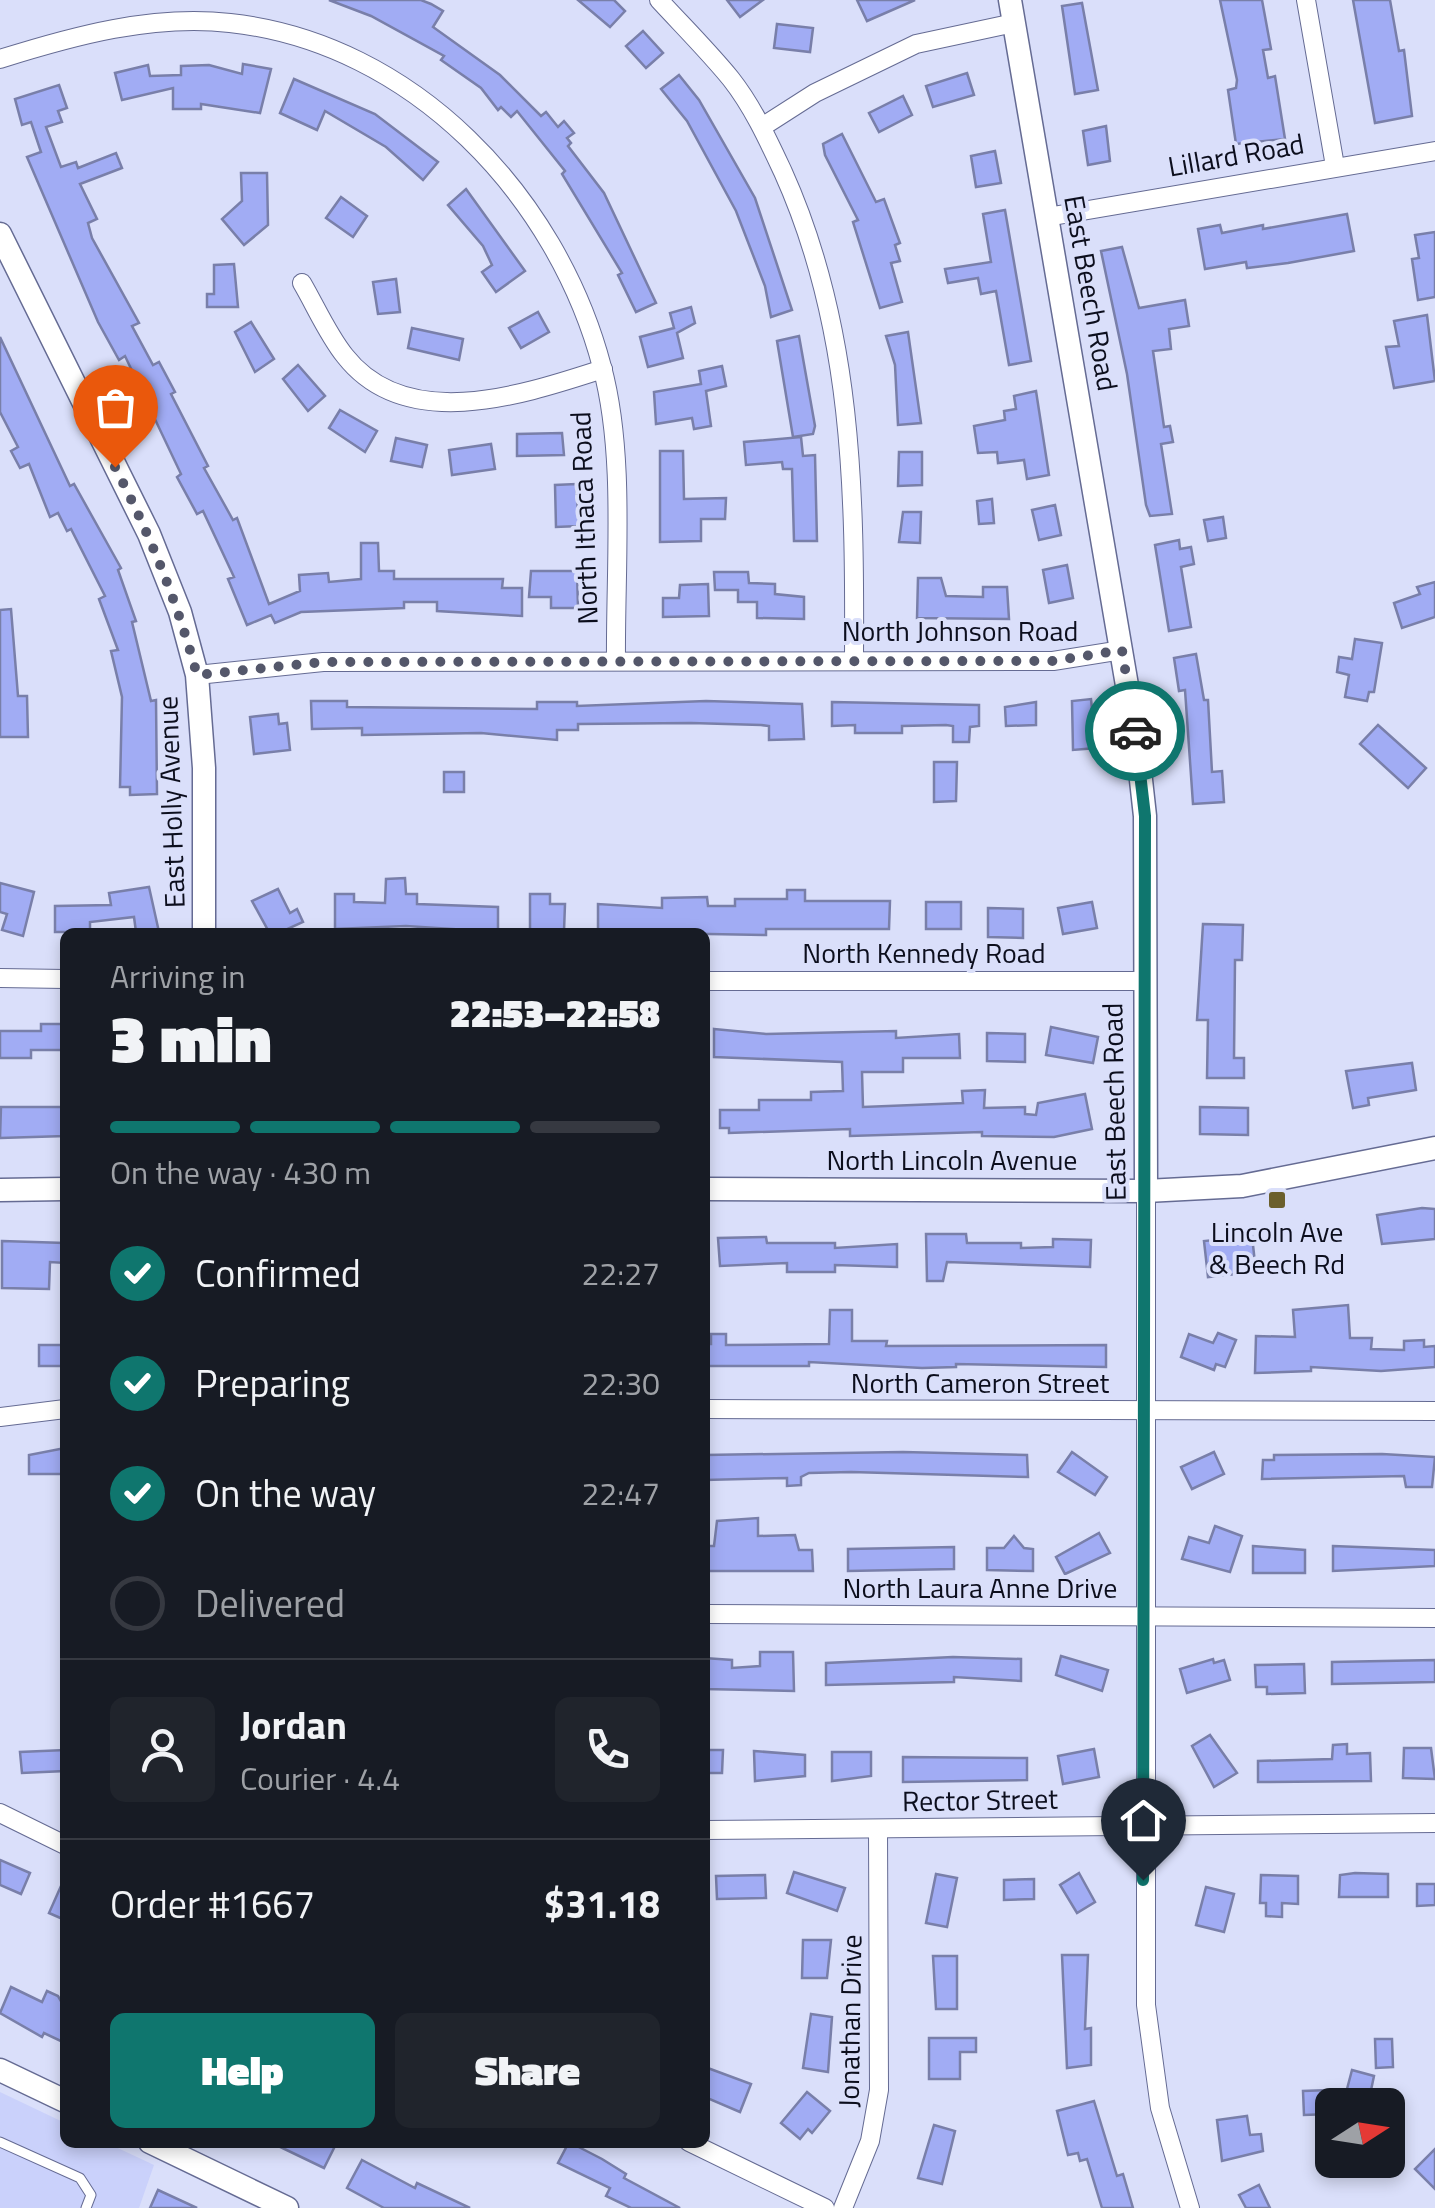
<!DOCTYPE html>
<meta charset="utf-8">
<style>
body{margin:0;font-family:"Titillium Web",sans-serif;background:#20242c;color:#f1f3f6;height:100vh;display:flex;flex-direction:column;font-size:38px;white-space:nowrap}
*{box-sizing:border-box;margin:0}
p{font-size:32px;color:#9ea1a6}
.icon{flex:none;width:55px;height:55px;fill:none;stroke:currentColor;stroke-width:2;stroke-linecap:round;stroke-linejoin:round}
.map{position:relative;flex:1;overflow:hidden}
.panel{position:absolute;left:60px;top:928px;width:650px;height:1220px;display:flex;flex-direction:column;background:#171b24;border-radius:15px;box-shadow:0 5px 15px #0003}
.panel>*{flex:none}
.needle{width:65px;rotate:78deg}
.fabs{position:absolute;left:1315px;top:2088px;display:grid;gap:20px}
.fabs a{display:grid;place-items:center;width:90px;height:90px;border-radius:15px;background:#171b24;box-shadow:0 5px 15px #0003;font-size:50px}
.pin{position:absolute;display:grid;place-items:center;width:85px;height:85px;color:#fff;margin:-102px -42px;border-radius:50% 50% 50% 0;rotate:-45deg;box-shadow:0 0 10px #0007}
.pin .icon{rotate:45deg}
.courier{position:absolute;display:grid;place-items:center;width:100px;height:100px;margin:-50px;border:8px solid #0f766e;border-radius:50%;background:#fff;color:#222;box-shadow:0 2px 12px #0007}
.overview em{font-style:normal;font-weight:800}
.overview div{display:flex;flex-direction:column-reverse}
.overview{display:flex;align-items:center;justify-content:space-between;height:170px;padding:0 50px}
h1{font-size:65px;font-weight:800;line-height:75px}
.bar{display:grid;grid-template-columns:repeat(4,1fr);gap:15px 10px;align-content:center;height:120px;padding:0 50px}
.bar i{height:12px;border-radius:8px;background:#363941}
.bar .current{background:#0f766e}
.bar p{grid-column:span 4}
.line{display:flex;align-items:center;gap:25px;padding:0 50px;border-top:2px solid #363941}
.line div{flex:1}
.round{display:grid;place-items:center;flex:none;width:105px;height:105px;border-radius:15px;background:#20242c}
ol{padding:0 50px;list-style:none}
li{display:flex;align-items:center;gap:30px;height:110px}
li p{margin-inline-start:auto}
li .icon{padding:10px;border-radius:50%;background:#0f766e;color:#fff;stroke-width:4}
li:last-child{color:#9ea1a6}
li i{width:55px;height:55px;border:5px solid #363941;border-radius:50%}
.primary-button{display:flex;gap:20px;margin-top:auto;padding:20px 50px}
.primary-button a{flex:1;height:115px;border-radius:15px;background:#0f766e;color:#fff;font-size:40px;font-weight:800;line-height:115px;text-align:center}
.primary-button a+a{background:#20242c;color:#f1f3f6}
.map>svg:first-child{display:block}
.built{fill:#cad1fb}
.building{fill:#a1acf4;stroke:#797fa9;stroke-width:2.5}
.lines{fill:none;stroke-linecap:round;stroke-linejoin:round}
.service-casing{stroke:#656b93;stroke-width:11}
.minor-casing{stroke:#656b93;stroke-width:20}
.tertiary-casing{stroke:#656b93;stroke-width:25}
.service{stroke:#fff;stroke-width:9}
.minor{stroke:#fff;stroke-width:18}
.tertiary{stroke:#fff;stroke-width:22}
.done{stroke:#54576a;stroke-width:10;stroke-dasharray:0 18}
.route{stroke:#0f766e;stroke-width:12}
.poi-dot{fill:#6b5f2c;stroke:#dadffa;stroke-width:4}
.labels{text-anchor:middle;stroke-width:8;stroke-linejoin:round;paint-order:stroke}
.street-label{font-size:28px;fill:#0c0e1d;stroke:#dadffa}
.poi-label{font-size:28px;fill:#0c0e1d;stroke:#dadffa}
</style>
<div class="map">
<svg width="1435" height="2208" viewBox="0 0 1435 2208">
<rect width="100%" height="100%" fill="#dadffa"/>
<path class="built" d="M0,2092L65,2123V2142L107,2143L154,2165L139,2208H0Z"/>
<g class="building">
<path d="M329,0H421L431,4L443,11L433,27L500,75L541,116L546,112L558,127L564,121L574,133L567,138L571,143L568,146L604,193L656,303L636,312L618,275L622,273L562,174L565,171L517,111L511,117L501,107L498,110L481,88L441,60L444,56L371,16Z"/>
<path d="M578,0H614L625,11L610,27Z"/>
<path d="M727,0H763L740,17Z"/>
<path d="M857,0H915L867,21Z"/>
<path d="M1220,0H1262L1271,49L1263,50L1268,78L1275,76L1285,139L1236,144L1228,90L1236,88L1237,80Z"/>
<path d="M1353,0H1390L1399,51L1404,50L1412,116L1375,123Z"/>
<path d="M1082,3L1098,90L1075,94L1062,6Z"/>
<path d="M777,24L813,28L810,52L774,48Z"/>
<path d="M643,31L663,53L646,68L626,46Z"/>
<path d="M243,64L271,69L260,113L201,104V109H173V88L122,100L115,73L148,65L150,76L181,75V66L209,65L242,74Z"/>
<path d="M967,73L974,95L933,107L926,86Z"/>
<path d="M679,75L699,100L755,198L792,310L771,317L765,286L736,211L687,121L661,89Z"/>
<path d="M294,79L375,114L438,162L423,180L386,147L325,111L317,130L280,113Z"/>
<path d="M59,85L67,108L58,111L62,122L46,127L61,167L76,162L78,168L116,153L122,168L80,184L97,219L88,223L92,238L139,323L132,326L153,365L159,362L175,392L171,394L208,466L204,468L233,520L237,518L269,604L300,591L299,575L328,573L329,582L361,579V543H378L379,571H394V579H503L502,588H522V616L437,611V602H404V608L301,612L275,623L271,615L247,625L228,579L234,577L203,511L197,514L177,477L181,474L125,356L119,360L98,322L27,157L41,152L31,122L22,125L15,99Z"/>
<path d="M903,96L912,115L879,132L869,113Z"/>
<path d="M1106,126L1110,161L1088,165L1083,131Z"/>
<path d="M842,134L876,202L884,199L900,243L895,245L900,261L891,263L902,302L880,308L853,222L858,220L825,155L823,144Z"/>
<path d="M995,151L1001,183L976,187L971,156Z"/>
<path d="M241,173H267L268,225L244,245L222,219L242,201Z"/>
<path d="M466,189L525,271L496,292L482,272L492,265L483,246L448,205Z"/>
<path d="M341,197L367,216L353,237L326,218Z"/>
<path d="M1005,210L1031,361L1009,365L996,291L981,294L978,278L948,283L945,269L991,262L983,214Z"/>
<path d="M1347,214L1354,251L1288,263L1247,268L1246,262L1205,269L1198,229L1220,225L1222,233L1263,225V229Z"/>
<path d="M1435,232V297L1418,300L1412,259L1419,258L1415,235Z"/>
<path d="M1122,247L1139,308L1185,300L1189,326L1169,329L1171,349L1153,351L1164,427L1170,426L1173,442L1161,444L1172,514L1150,516L1146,505L1127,374L1101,251Z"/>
<path d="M234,264L238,307H207V294H214V265Z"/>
<path d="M396,279L400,312L378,314L373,282Z"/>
<path d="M691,307L695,323L677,333L683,358L648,367L640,337L674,328L670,313Z"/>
<path d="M538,312L549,332L521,348L509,328Z"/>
<path d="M1427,315L1435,381L1394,388L1386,347L1399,346L1394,321Z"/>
<path d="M251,322L274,359L255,372L235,332Z"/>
<path d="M412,328L463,339L459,360L408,348Z"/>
<path d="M908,332L921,423L898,425L895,365L886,336Z"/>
<path d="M799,336L815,426L813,434L793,437L777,341Z"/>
<path d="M0,337L70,486L74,484L121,568L118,570L136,621L132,622L151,701L156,700L157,794L130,795V787H120L122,697L111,651L118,650L99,599L105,596L71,529L67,531L58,513L50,517L29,464L20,468L11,451L18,447L0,412Z"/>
<path d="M298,365L325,396L308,411L283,379Z"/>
<path d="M722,366L726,386L706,391L711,426L694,429L692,418L656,424L654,392L701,384L699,371Z"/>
<path d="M1036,391L1049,475L1027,479L1024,460L998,463L997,452L978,453L974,426L1005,420L1004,411L1016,409L1014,396Z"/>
<path d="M340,410L377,431L365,452L329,428Z"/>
<path d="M562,433L564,455L517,456V434Z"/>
<path d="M801,437L803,456L815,455L817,541H794L792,469H783L782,462L746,465L744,442Z"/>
<path d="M396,438L427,445L422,467L391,461Z"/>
<path d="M491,444L495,469L452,475L449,450Z"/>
<path d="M660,451H683L684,499L726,498L725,519H701V541L660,542Z"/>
<path d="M899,452H922V485L898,486Z"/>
<path d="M576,484L579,526L556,527L555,485Z"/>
<path d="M992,499L994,523L979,524L977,501Z"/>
<path d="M1055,505L1061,535L1039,540L1032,510Z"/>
<path d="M903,512H921L920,543L899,542Z"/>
<path d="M1223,517L1226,538L1208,541L1204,520Z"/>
<path d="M1179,540L1180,549L1191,547L1194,564L1181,567L1191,627L1169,631L1155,545Z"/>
<path d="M1067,565L1073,598L1049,603L1043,570Z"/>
<path d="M531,571H577L578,608H551V597H529Z"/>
<path d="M714,572H748L749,583L775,584V594L804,597V619L757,618V602H738V590H715Z"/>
<path d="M918,578H941L946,596L983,597V587H1007L1009,619L917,618Z"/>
<path d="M1435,582V617L1402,628L1394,603L1420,594L1417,587Z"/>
<path d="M708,584L709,616L663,617V598H679L680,585Z"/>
<path d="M11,609L18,696H27L28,737H0V610Z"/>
<path d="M1355,639L1382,643L1374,692H1369L1367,701L1345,697L1349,675L1337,672L1339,657L1352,659Z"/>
<path d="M1196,654L1204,700H1208L1212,772L1222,771L1224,802L1193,804L1185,690L1179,691L1174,658Z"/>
<path d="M1091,699L1096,748L1073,750L1072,701Z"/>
<path d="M311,701H347V707L537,709V702H577V706L706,701L802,704L804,739L769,740V726L761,725L691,723L578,724V730H557V740L481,733L362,735V728L312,729Z"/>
<path d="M832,702L979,705V726L970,727L969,742H953V726L946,725L902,726V733H855V725L832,726Z"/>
<path d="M1036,702V725L1006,726L1005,707Z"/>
<path d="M278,714L279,724L287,723L290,750L254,754L250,717Z"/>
<path d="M1378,725L1426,768L1408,788L1360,744Z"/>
<path d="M934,762H957L956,801L934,802Z"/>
<rect x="444" y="772" width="20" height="20"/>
<path d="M405,878L406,894H417V904L498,907V932L406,926L335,929V894H354V902L385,903L386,879Z"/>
<path d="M0,883L34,892L23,936L2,930L7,914L0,912Z"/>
<path d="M149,887L159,932H136L134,917L90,922V932H55V906L111,905L109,893Z"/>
<path d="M278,889L290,913L297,909L303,922L281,932H269L252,901Z"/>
<path d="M787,890H805V901H890L889,929H766V935L598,932V904L662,908V898L707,897L708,906H735V899H787Z"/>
<path d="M530,894H550V904H565L564,931H530Z"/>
<rect x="926" y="902" width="35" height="27"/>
<path d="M1092,902L1097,928L1063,934L1058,908Z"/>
<path d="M988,908L1023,909V938L988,937Z"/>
<path d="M1203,924L1243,925L1242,960H1235L1234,1058H1244V1078H1207L1208,1020H1197Z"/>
<path d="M41,1024H65V1050H31V1058H0V1031H41Z"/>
<path d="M1051,1027L1098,1037L1093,1063L1046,1055Z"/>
<path d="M714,1029L766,1034L896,1031V1038L959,1034L960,1058H903V1072H862L863,1107L963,1103L962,1091L985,1090L984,1108L1025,1107V1114L1036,1115L1038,1103L1085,1094L1092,1129L1054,1137L982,1136V1132L850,1136V1129L729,1133V1128H720V1110H759V1100H811V1092L843,1091L842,1062L714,1057Z"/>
<path d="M987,1033L1025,1034V1062L987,1061Z"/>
<path d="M1412,1063L1416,1090L1368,1098L1369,1105L1353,1108L1346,1071Z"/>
<path d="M1,1107H65V1136L0,1138Z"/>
<path d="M1200,1107L1248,1108V1135L1200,1134Z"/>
<path d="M1422,1208L1435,1209V1239L1382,1244L1377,1215Z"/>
<path d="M926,1234H966L967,1243H1021V1248L1053,1247V1239L1091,1240L1090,1267L947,1262L943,1281H927Z"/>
<path d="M1252,1236L1255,1263L1237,1265L1235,1274L1208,1277L1204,1241Z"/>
<path d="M766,1237L767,1243H835V1248L897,1244V1267L835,1265V1272H787V1263L720,1266L718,1238Z"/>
<path d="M2,1241L65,1243V1263L50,1262L49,1289L2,1288Z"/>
<path d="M1348,1305L1350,1338H1372L1371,1349L1404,1350V1341L1424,1340V1347L1435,1346V1367L1381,1371L1311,1367V1371L1255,1373L1256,1336L1295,1337L1293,1310Z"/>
<path d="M830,1310H852V1341H887L886,1346L1106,1345V1367L956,1364V1367L922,1368L809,1362V1366H705V1344H711V1334H726V1345L829,1344Z"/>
<path d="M1218,1333L1236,1340L1225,1367L1216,1364L1214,1370L1181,1357L1189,1334L1213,1343Z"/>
<rect x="39" y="1345" width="26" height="21"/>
<path d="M65,1448V1474H29V1455Z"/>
<path d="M903,1452L1027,1455L1028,1477L851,1472L809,1473L801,1477V1485L787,1486V1478L705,1480V1455Z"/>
<path d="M1072,1452L1107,1477L1095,1495L1058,1472Z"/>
<path d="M1214,1452L1224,1474L1192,1489L1181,1467Z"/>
<path d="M1382,1454L1435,1457L1432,1487H1406L1404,1476L1262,1479L1263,1460H1274V1455Z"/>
<path d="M758,1518V1536L795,1535L799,1550H812L813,1571H705V1546H714L717,1521Z"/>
<path d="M1215,1526L1242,1536L1230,1572L1182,1559L1189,1537L1209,1543Z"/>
<path d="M1099,1533L1110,1553L1065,1574L1056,1557Z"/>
<path d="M1014,1536L1024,1548L1033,1549V1571L987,1570V1548H1004Z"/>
<path d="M1253,1546L1305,1550V1573H1253Z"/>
<path d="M1333,1546L1435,1550V1566L1333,1571Z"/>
<path d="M954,1547V1569L848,1571V1549Z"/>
<path d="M760,1652H793L794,1691L705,1689V1658L732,1660V1668L760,1666Z"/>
<path d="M1061,1656L1108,1670L1102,1691L1056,1675Z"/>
<path d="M953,1657L1021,1659V1681L954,1677V1682L826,1685V1663Z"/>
<path d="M1213,1659L1214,1663L1224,1660L1230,1680L1187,1693L1180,1669Z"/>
<path d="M1435,1660V1682L1332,1684V1662Z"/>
<path d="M1304,1664L1305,1693L1267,1694V1687H1256L1255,1665Z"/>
<path d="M1210,1735L1237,1773L1214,1787L1192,1746Z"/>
<path d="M1347,1744V1754L1370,1753L1371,1781L1258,1782V1761L1332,1759L1333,1745Z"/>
<path d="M1404,1748H1431L1435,1779L1403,1778Z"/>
<path d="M1094,1749L1099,1777L1063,1784L1058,1756Z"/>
<path d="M65,1750V1771L22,1773L20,1752Z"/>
<path d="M705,1750H723L722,1773H705Z"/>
<path d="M754,1751L805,1755V1776L755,1781Z"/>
<path d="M832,1752H871V1776L832,1781Z"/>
<path d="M903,1757L1027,1758V1780L903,1782Z"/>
<path d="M0,1860L30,1873L21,1894L0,1885Z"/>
<path d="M794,1872L845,1888L837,1911L787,1893Z"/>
<path d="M1079,1873L1095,1902L1077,1913L1060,1885Z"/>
<path d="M1355,1873L1388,1874V1897H1339L1340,1875Z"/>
<path d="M936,1874L957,1878L947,1927L926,1923Z"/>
<path d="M765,1875L766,1898L717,1899L716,1876Z"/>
<path d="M1261,1875L1298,1876V1904L1282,1903V1917L1266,1916V1903H1260Z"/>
<path d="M65,1877V1920L49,1913Z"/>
<path d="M1034,1879V1899L1004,1900V1880Z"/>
<path d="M1417,1884H1435V1905L1417,1906Z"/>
<path d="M1206,1887L1234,1894L1224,1932L1196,1925Z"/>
<path d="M803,1940H831L827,1978H802Z"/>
<path d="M1062,1955H1088L1085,2029L1091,2028V2065L1067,2068Z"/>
<path d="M933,1956H957V2009H936Z"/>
<path d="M11,1987L42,2002L47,1991L58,1996L65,2008V2043L44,2033L42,2037L0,2013Z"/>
<path d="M811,2014L832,2017L828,2072L803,2068Z"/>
<path d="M929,2038H976V2052H960V2079H929Z"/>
<path d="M1375,2039H1392L1393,2067L1376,2068Z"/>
<path d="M705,2067L751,2084L740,2112L707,2098Z"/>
<path d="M1352,2070L1374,2076L1370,2095L1347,2089Z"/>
<path d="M1329,2090L1330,2114L1304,2115L1303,2091Z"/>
<path d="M807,2092L830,2111L812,2133L808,2129L800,2139L781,2123Z"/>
<path d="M1094,2101L1117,2176L1123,2174L1133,2208H1102L1087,2159L1080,2161L1078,2153L1068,2155L1057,2111Z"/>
<path d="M1247,2116L1250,2135L1261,2134L1263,2151L1222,2161L1217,2120Z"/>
<path d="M934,2125L955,2131L942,2184L918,2178Z"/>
<path d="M270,2142H337L324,2168Z"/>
<path d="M569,2142L602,2159L626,2174L624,2178L680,2208H631L606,2196L610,2188L558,2163Z"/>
<path d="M1435,2149V2189L1415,2169Z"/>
<path d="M362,2160L415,2188L417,2183L470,2208H384L347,2188Z"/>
<path d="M1259,2185L1270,2208H1246L1239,2195Z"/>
<path d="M158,2190L197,2208H150Z"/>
</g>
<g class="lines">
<g class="service-casing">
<path id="service" d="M0,2142L80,2178L91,2195L86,2208"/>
</g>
<g class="minor-casing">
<g id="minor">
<path d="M659,0C683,26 709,52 731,79C753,107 768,140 783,172C853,327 855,492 854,659"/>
<path d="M1306,0L1335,166"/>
<path d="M0,59C73,36 153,14 230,23C413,43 557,196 602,367C626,456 615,568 616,661"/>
<path d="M762,127L815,93L916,44L1014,23"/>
<path d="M1047,217L1435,151"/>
<path d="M302,283C316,307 328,335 345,356C407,435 525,394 603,369"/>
<path d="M197,675L323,662L1053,661L1122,650"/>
<path d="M0,978L65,979"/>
<path d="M705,981H1143"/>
<path d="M1146,1191V2005L1160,2108L1190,2208"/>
<path d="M705,1409L1435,1411"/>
<path d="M0,1417L65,1409"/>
<path d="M705,1614L1435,1618"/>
<path d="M0,1813L65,1845"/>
<path d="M705,1830L1435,1823"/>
<path d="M689,2142L825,2208"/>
<path d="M843,2208L870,2141L879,2090L878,1829"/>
</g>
</g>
<g class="tertiary-casing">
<g id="tertiary">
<path d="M1010,0L1137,744L1145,816L1146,1191"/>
<path d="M0,234L149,534L180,612L197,675L204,768V932"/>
<path d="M705,1189L1146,1191L1242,1186L1435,1148"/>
<path d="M0,1190L65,1189"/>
<path d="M0,2070L65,2101"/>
<path d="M150,2142L287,2208"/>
</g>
</g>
<use href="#service" class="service"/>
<use href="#minor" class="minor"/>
<use href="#tertiary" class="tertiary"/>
</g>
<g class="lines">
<path class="done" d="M115,467C150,535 177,601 197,675L323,662L1053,661L1122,650L1135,731"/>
<path class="route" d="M1135,731L1145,816L1143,1880"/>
</g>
<rect class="poi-dot" x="1267" y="1190" width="20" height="20" rx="5"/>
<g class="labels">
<g class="street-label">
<text transform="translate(1236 155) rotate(-10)" y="10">Lillard Road</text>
<text transform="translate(1091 293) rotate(80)" y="10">East Beech Road</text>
<text transform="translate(584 518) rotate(-92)" y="10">North Ithaca Road</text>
<text x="960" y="641">North Johnson Road</text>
<text transform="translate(171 802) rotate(-92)" y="10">East Holly Avenue</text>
<text x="924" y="963">North Kennedy Road</text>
<text transform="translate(1114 1102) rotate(-91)" y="10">East Beech Road</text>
<text x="952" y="1170">North Lincoln Avenue</text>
<text x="980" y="1393">North Cameron Street</text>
<text x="980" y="1598">North Laura Anne Drive</text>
<text transform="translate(980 1800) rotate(-1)" y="10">Rector Street</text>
<text transform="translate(850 2021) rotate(-89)" y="10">Jonathan Drive</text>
</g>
<g class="poi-label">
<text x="1277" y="1242">Lincoln Ave<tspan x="1277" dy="32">&amp; Beech Rd</tspan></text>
</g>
</g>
</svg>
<div class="fabs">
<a><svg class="needle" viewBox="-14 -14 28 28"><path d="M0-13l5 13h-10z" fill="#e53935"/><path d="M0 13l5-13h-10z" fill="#9ea1a6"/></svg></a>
</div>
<div class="pin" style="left:115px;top:467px;background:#ea580c"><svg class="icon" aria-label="bag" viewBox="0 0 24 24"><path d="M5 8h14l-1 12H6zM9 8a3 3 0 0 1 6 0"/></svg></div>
<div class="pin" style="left:1143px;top:1880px;background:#1f2937"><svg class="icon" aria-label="home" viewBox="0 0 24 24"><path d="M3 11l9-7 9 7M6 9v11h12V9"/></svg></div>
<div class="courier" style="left:1135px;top:731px"><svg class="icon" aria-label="car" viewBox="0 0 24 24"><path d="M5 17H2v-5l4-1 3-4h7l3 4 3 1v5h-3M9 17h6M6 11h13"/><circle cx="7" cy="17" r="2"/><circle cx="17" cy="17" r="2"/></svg></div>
<section class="panel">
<div class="overview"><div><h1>3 min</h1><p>Arriving in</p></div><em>22:53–22:58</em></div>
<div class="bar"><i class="current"></i><i class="current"></i><i class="current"></i><i></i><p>On the way · 430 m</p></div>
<ol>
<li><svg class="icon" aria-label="check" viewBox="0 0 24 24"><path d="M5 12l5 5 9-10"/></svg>Confirmed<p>22:27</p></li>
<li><svg class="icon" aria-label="check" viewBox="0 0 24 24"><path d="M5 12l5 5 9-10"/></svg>Preparing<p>22:30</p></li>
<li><svg class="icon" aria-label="check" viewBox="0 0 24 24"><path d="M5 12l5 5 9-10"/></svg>On the way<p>22:47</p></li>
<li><i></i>Delivered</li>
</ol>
<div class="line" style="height:180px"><a class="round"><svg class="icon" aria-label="person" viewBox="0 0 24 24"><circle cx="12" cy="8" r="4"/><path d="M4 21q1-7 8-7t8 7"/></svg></a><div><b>Jordan</b><p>Courier · 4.4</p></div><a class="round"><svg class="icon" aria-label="phone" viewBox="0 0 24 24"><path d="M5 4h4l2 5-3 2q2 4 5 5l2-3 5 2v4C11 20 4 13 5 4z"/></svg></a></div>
<div class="line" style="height:130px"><div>Order #1667</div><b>$31.18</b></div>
<div class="primary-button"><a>Help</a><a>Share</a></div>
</section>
</div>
